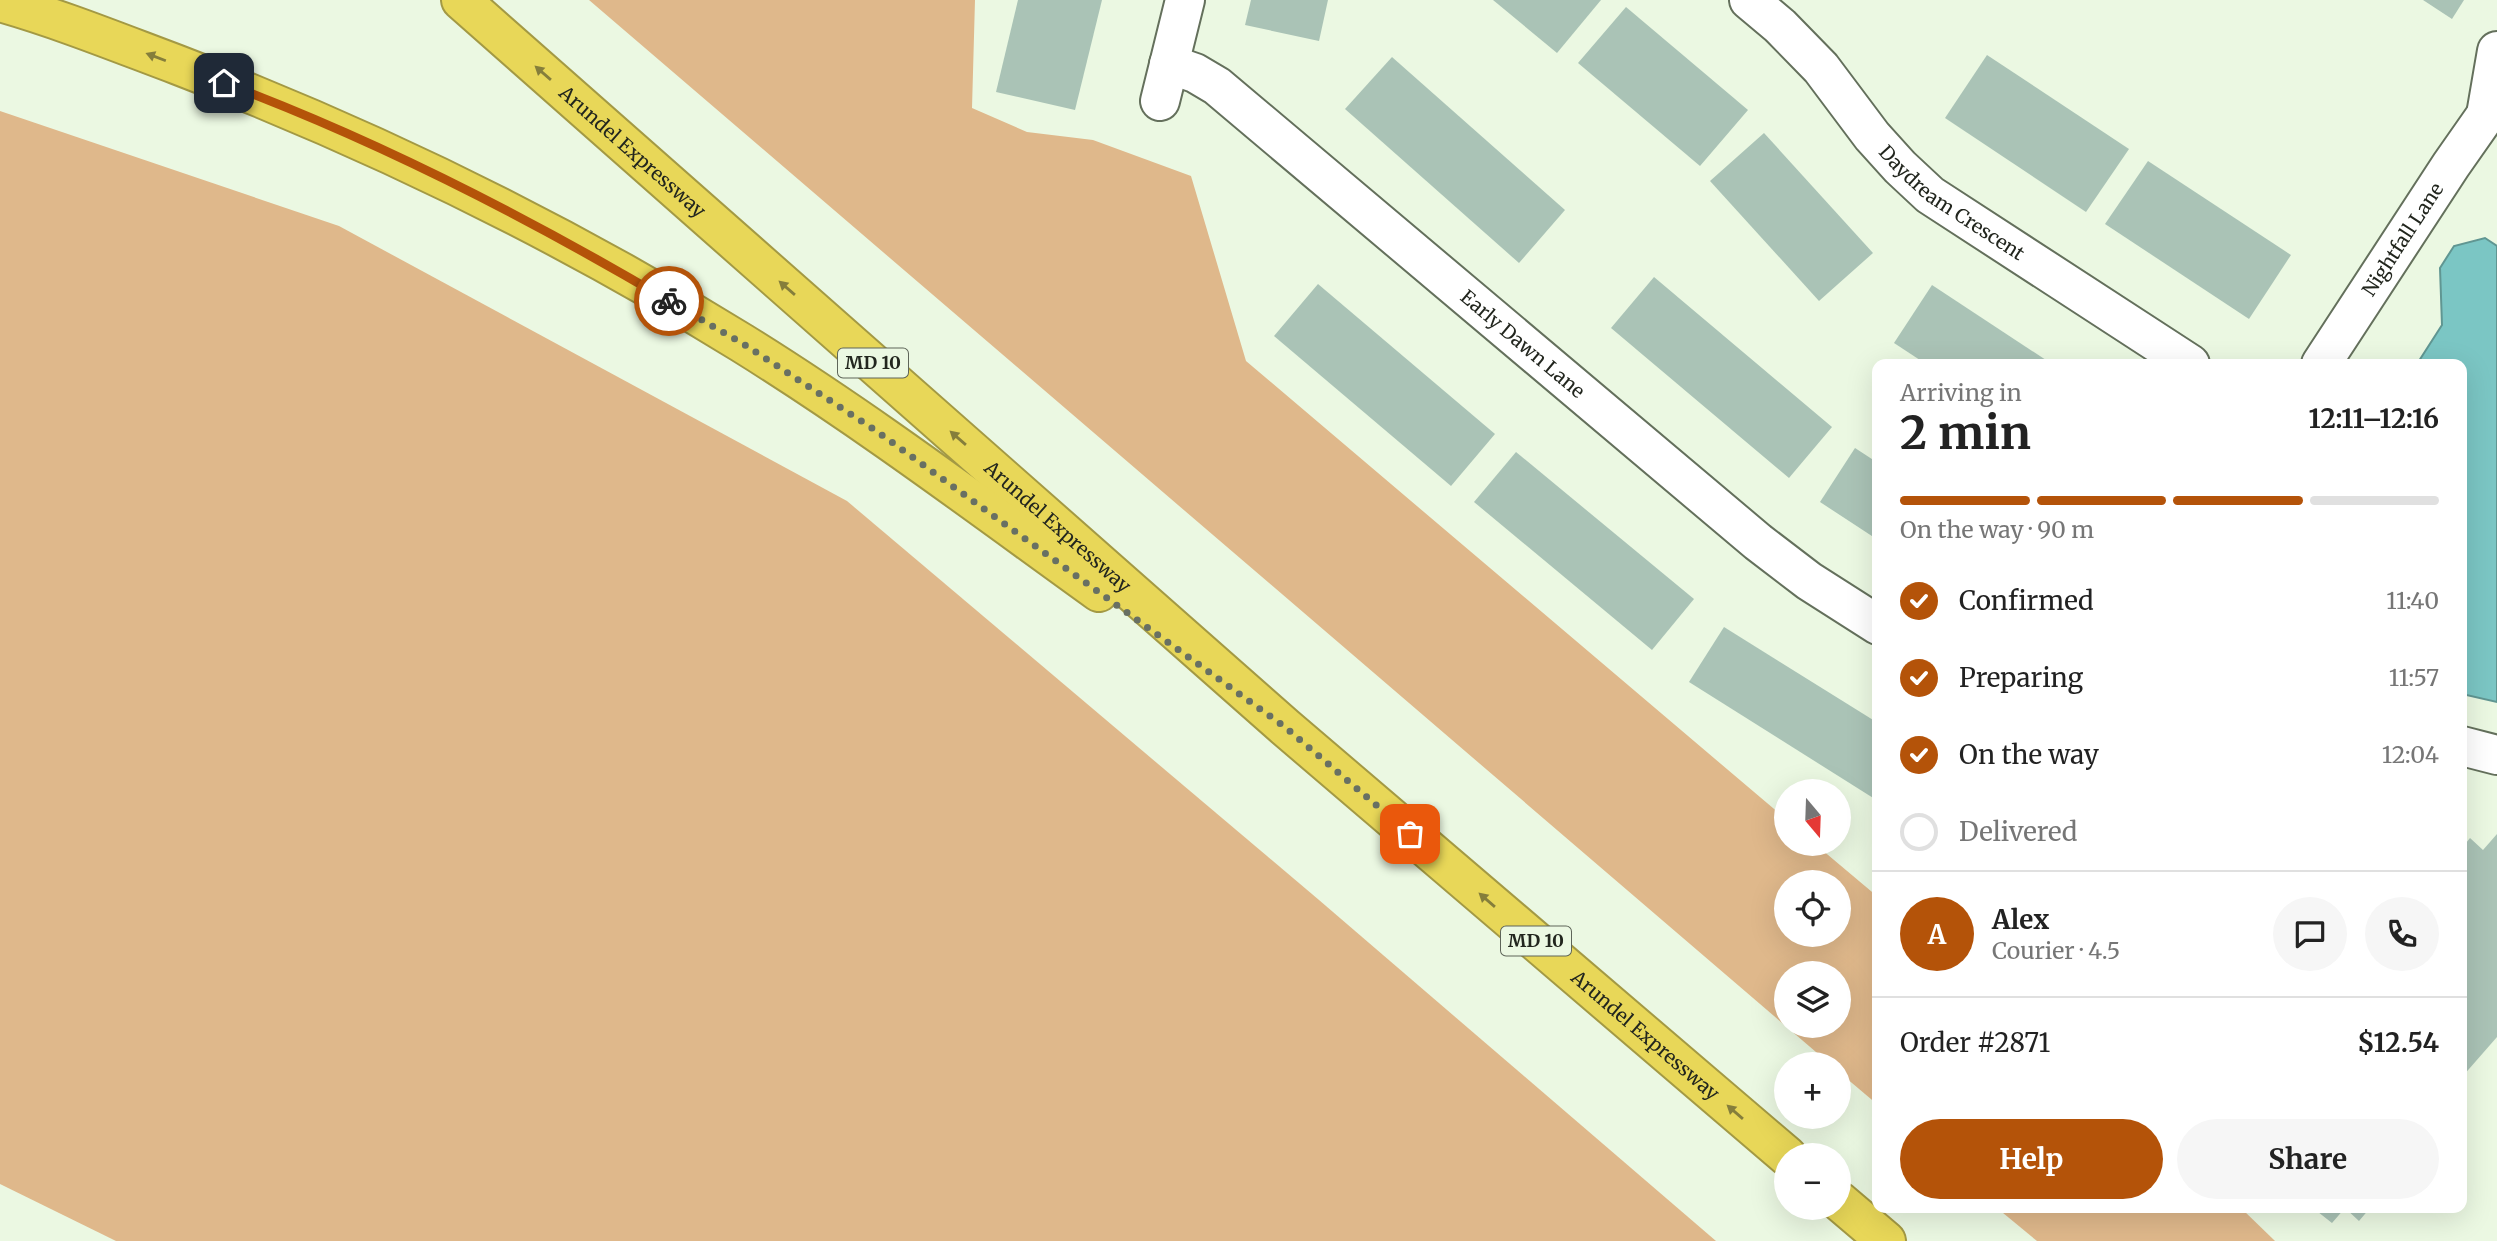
<!DOCTYPE html>
<meta charset="utf-8">
<style>
body{margin:0;font-family:Merriweather,serif;background:#f6f6f6;color:#222;height:100vh;display:flex;flex-direction:column;font-size:26px;white-space:nowrap}
*{box-sizing:border-box;margin:0}
p{font-size:23px;color:#767676}
.icon{flex:none;width:38px;height:38px;fill:none;stroke:currentColor;stroke-width:2;stroke-linecap:round;stroke-linejoin:round}
.map{position:relative;flex:1;overflow:hidden}
.panel{position:absolute;left:1872px;top:359px;width:595px;height:854px;display:flex;flex-direction:column;background:#fff;border-radius:14px;box-shadow:0 7px 28px #0002}
.panel>*{flex:none}
.needle{width:46px;rotate:161deg}
.fabs{position:absolute;left:1774px;top:779px;display:grid;gap:14px}
.fabs a{display:grid;place-items:center;width:77px;height:77px;border-radius:50%;background:#fff;box-shadow:0 7px 28px #0002;font-size:35px}
.pin{position:absolute;display:grid;place-items:center;width:60px;height:60px;color:#fff;margin:-30px;border-radius:14px;box-shadow:0 4px 10px #0006}
.courier{position:absolute;display:grid;place-items:center;width:70px;height:70px;margin:-35px;border:5px solid #b45309;border-radius:50%;background:#fff;color:#222;box-shadow:0 2px 9px #0007}
.summary em{font-style:normal;font-weight:700}
.summary div{display:flex;flex-direction:column-reverse}
.summary{display:flex;align-items:center;justify-content:space-between;height:119px;padding:0 28px}
h1{font-size:46px;font-weight:700;line-height:52px}
.bar{display:grid;grid-template-columns:repeat(4,1fr);gap:10px 7px;align-content:center;height:84px;padding:0 28px}
.bar i{height:9px;border-radius:5px;background:#e0e0e0}
.bar .selected{background:#b45309}
.bar p{grid-column:span 4}
.line{display:flex;align-items:center;gap:18px;padding:0 28px;border-top:2px solid #e0e0e0}
.line div{flex:1}
.round{display:grid;place-items:center;flex:none;width:74px;height:74px;border-radius:37px;background:#f6f6f6}
ol{padding:0 28px;list-style:none}
li{display:flex;align-items:center;gap:21px;height:77px}
li p{margin-inline-start:auto}
li .icon{padding:7px;border-radius:50%;background:#b45309;color:#fff;stroke-width:4}
li:last-child{color:#767676}
li i{width:38px;height:38px;border:4px solid #e0e0e0;border-radius:50%}
.action{display:flex;gap:14px;margin-top:auto;padding:14px 28px}
.action a{flex:1;height:80px;border-radius:42px;background:#b45309;color:#fff;font-size:28px;font-weight:700;line-height:80px;text-align:center}
.action a+a{background:#f6f6f6;color:#222}
.map>svg:first-child{display:block}
.forest{fill:#dfb88b;fill-rule:evenodd}
.water{fill:#7bc6c4;stroke:#609692;stroke-width:2}
.building{fill:#aac3b6}
.lines{fill:none;stroke-linecap:round;stroke-linejoin:round}
.street-casing{stroke:#64705c;stroke-width:42}
.highway-casing{stroke:#a39944;stroke-width:42}
.street{stroke:#fff;stroke-width:38}
.highway{stroke:#e8d758;stroke-width:38}
.oneway{fill:#857e3b}
.done{stroke:#687063;stroke-width:7;stroke-dasharray:0 12.6}
.route{stroke:#b45309;stroke-width:9}
.labels{text-anchor:middle;stroke-width:7;stroke-linejoin:round;paint-order:stroke}
.shield{fill:#ebf8e2;stroke:#5e6559;stroke-width:2}
.shield-label{font-size:18px;font-weight:bold;fill:#22261e}
.street-label{font-size:19px;fill:#22261e;stroke:#ebf8e2}
</style>
<div class="map">
<svg width="2497" height="1241" viewBox="0 0 2497 1241">
<rect width="100%" height="100%" fill="#ebf8e2"/>
<g class="forest">
<path d="M589,0H975L972,108L1027,132L1093,140L1191,176L1246,361L1787,820V844H1815L1878,897V1105L1839,1072V1064H1830ZM1787,882H1839V934H1787ZM1787,973H1839V1026H1787Z"/>
<path d="M0,111L339,226L847,501L1319,900L1716,1241H116L0,1184Z"/>
<path d="M1997,1208H2241L2275,1241H2037Z"/>
</g>
<path class="water" d="M2485,238L2497,246V702L2462,694V364H2417L2442,325L2440,268L2454,246Z"/>
<g class="building">
<path d="M1018,0H1102L1075,110L996,92Z"/>
<path d="M1251,0H1328L1319,41L1245,25Z"/>
<path d="M1493,0H1601L1557,53Z"/>
<path d="M2423,0H2464L2452,19Z"/>
<path d="M1626,7L1748,110L1700,166L1578,63Z"/>
<path d="M1987,55L2129,149L2086,212L1945,118Z"/>
<path d="M1392,57L1565,210L1519,263L1345,109Z"/>
<path d="M1764,133L1873,253L1819,301L1710,181Z"/>
<path d="M2148,161L2291,255L2249,319L2105,224Z"/>
<path d="M1654,277L1832,427L1789,478L1611,328Z"/>
<path d="M1318,284L1495,434L1451,486L1274,336Z"/>
<path d="M1932,285L2052,364H1926L1894,343Z"/>
<path d="M1855,448L1878,463V540L1820,502Z"/>
<path d="M1516,452L1694,599L1652,650L1474,502Z"/>
<path d="M1724,627L1878,723V801L1689,682Z"/>
<path d="M2497,834V1037L2462,1077V848L2470,838L2483,850Z"/>
<path d="M2313,1208H2370L2359,1221L2345,1208L2332,1223Z"/>
</g>
<g class="lines">
<g class="street-casing">
<g id="street">
<path id="s1" d="M1749,0L1780,26L1821,68L1872,136L1900,167L1930,195L2190,364"/>
<path id="s2" d="M1169,64L1195,73L1217,86L1758,542L1809,581L1878,625"/>
<path d="M1160,101L1185,0"/>
<path d="M2486,115L2497,51"/>
<path id="s3" d="M2321,364L2451,165L2486,115L2497,106"/>
<path d="M2462,746L2497,755"/>
</g>
</g>
<g class="highway-casing">
<g id="highway">
<path id="s4" d="M461,0L1285,727L1787,1156"/>
<path d="M0,2C60,19 119,43 178,65C374,140 564,233 742,343C866,420 981,507 1099,592"/>
<path d="M1839,1201L1886,1241"/>
</g>
</g>
<use href="#street" class="street"/>
<use href="#highway" class="highway"/>
</g>
<defs><path id="oneway-solid" d="M-6-.8H1V-3.2L6.5 0L1 3.2V.8H-6Z" transform="scale(1.75)"/></defs>
<g class="oneway">
<use href="#oneway-solid" transform="translate(156 57) rotate(-159)"/>
<use href="#oneway-solid" transform="translate(543 73) rotate(-139)"/>
<use href="#oneway-solid" transform="translate(787 288) rotate(-139)"/>
<use href="#oneway-solid" transform="translate(958 438) rotate(-139)"/>
<use href="#oneway-solid" transform="translate(1487 900) rotate(-139)"/>
<use href="#oneway-solid" transform="translate(1735 1112) rotate(-139)"/>
</g>
<g class="lines">
<path class="done" d="M669,301L742,343L875,430L1285,727L1410,834"/>
<path class="route" d="M224,83C379,141 527,217 669,301"/>
</g>
<g class="labels">
<g class="shield">
<rect x="838" y="348.5" width="70" height="29" rx="5"/>
<rect x="1501" y="926.5" width="70" height="29" rx="5"/>
</g>
<g class="shield-label">
<text x="873" y="369">MD 10</text>
<text x="1536" y="947">MD 10</text>
</g>
<g class="street-label">
<text dy="7" stroke="none"><textPath href="#s4" startOffset="229">Arundel Expressway</textPath></text>
<text dy="7" stroke="none"><textPath href="#s1" startOffset="289">Daydream Crescent</textPath></text>
<text dy="7" stroke="none"><textPath href="#s3" startOffset="149">Nightfall Lane</textPath></text>
<text dy="7" stroke="none"><textPath href="#s2" startOffset="453">Early Dawn Lane</textPath></text>
<text dy="7" stroke="none"><textPath href="#s4" startOffset="796">Arundel Expressway</textPath></text>
<text dy="7" stroke="none"><textPath href="#s4" startOffset="1573">Arundel Expressway</textPath></text>
</g>
</g>
</svg>
<div class="fabs">
<a><svg class="needle" viewBox="-14 -14 28 28"><path d="M0-13l5 13h-10z" fill="#e53935"/><path d="M0 13l5-13h-10z" fill="#767676"/></svg></a>
<a><svg class="icon" aria-label="locate" viewBox="0 0 24 24"><circle cx="12" cy="12" r="6"/><path d="M12 2v4M12 18v4M2 12h4M18 12h4"/></svg></a>
<a><svg class="icon" aria-label="layers" viewBox="0 0 24 24"><path d="M12 4l9 5-9 5-9-5zM3 14l9 5 9-5"/></svg></a>
<a>+</a>
<a>−</a>
</div>
<div class="pin" style="left:1410px;top:834px;background:#ea580c"><svg class="icon" aria-label="bag" viewBox="0 0 24 24"><path d="M5 8h14l-1 12H6zM9 8a3 3 0 0 1 6 0"/></svg></div>
<div class="pin" style="left:224px;top:83px;background:#1f2937"><svg class="icon" aria-label="home" viewBox="0 0 24 24"><path d="M3 11l9-7 9 7M6 9v11h12V9"/></svg></div>
<div class="courier" style="left:669px;top:301px"><svg class="icon" aria-label="bike" viewBox="0 0 24 24"><circle cx="6" cy="16" r="4"/><circle cx="18" cy="16" r="4"/><path d="M6 16l4-8h5l3 8M10 8l3 8H6M13 5h3"/></svg></div>
<section class="panel">
<div class="summary"><div><h1>2 min</h1><p>Arriving in</p></div><em>12:11–12:16</em></div>
<div class="bar"><i class="selected"></i><i class="selected"></i><i class="selected"></i><i></i><p>On the way · 90 m</p></div>
<ol>
<li><svg class="icon" aria-label="check" viewBox="0 0 24 24"><path d="M5 12l5 5 9-10"/></svg>Confirmed<p>11:40</p></li>
<li><svg class="icon" aria-label="check" viewBox="0 0 24 24"><path d="M5 12l5 5 9-10"/></svg>Preparing<p>11:57</p></li>
<li><svg class="icon" aria-label="check" viewBox="0 0 24 24"><path d="M5 12l5 5 9-10"/></svg>On the way<p>12:04</p></li>
<li><i></i>Delivered</li>
</ol>
<div class="line" style="height:126px"><b class="round" style="background:#b45309;color:#fff">A</b><div><b>Alex</b><p>Courier · 4.5</p></div><a class="round"><svg class="icon" aria-label="chat" viewBox="0 0 24 24"><path d="M4 5h16v11H9l-5 4z"/></svg></a><a class="round"><svg class="icon" aria-label="phone" viewBox="0 0 24 24"><path d="M5 4h4l2 5-3 2q2 4 5 5l2-3 5 2v4C11 20 4 13 5 4z"/></svg></a></div>
<div class="line" style="height:91px"><div>Order #2871</div><b>$12.54</b></div>
<div class="action"><a>Help</a><a>Share</a></div>
</section>
</div>
